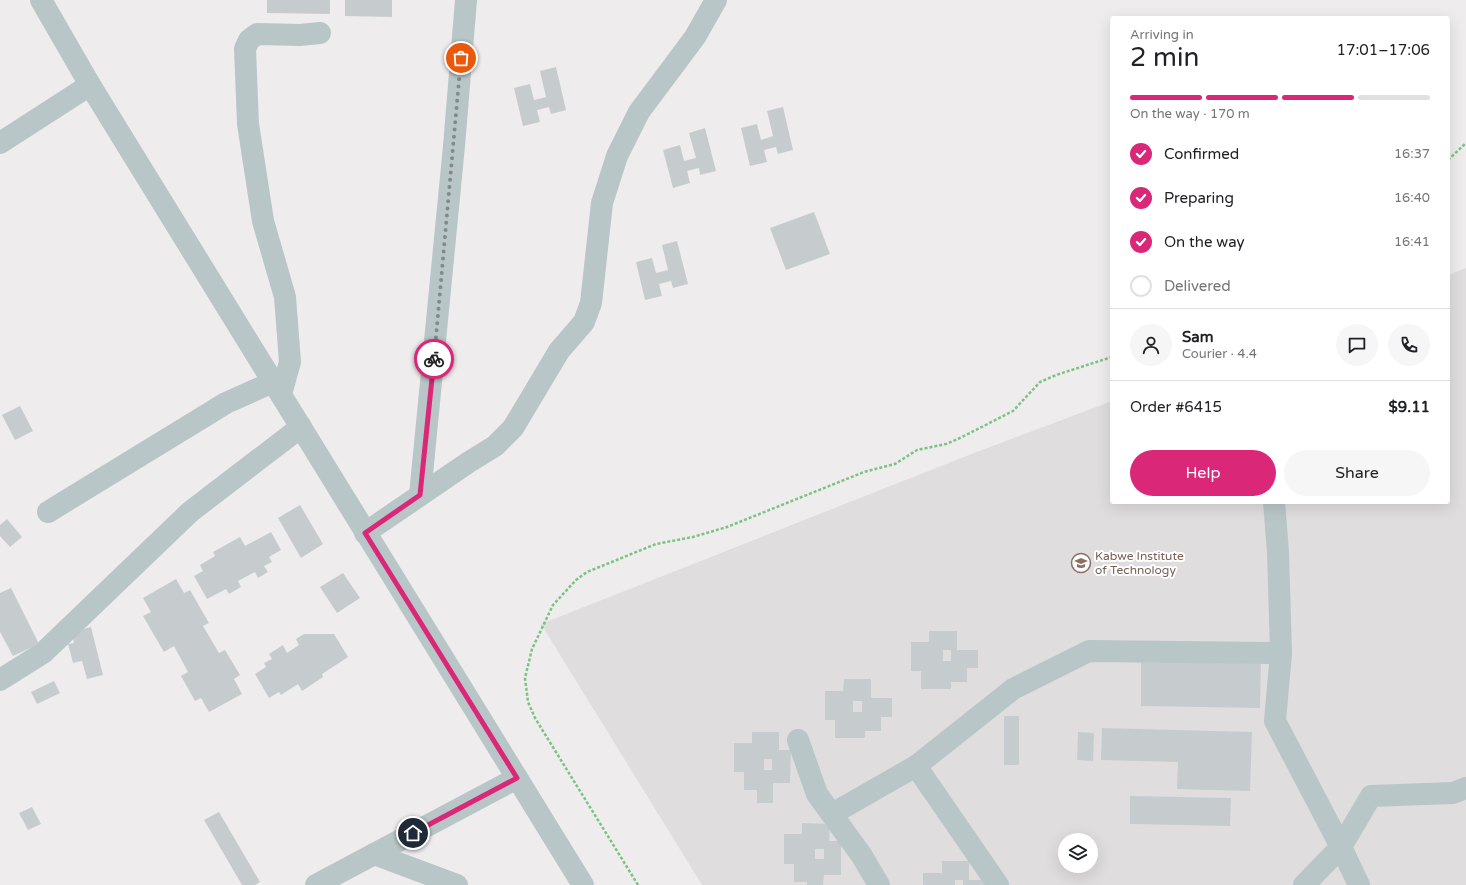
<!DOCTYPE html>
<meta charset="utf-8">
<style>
body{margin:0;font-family:"Varela Round",sans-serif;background:#f6f6f6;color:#202124;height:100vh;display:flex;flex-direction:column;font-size:15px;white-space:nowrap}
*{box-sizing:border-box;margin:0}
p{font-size:13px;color:#757577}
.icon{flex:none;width:22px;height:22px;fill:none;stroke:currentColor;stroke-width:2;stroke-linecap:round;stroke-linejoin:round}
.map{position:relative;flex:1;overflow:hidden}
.panel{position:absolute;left:1110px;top:16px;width:340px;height:488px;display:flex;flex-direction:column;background:#fff;border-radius:4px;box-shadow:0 4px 16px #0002}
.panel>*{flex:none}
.controls{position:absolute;left:1058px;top:833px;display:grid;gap:8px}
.controls a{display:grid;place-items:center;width:40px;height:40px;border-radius:50%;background:#fff;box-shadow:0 4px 16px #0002;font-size:20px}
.pin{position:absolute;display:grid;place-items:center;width:34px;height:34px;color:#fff;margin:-17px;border:2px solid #fff;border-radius:50%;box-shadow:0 1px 4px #0007}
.courier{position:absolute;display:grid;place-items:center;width:40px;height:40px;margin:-20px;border:3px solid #db2777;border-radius:50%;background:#fff;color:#222;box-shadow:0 1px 5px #0007}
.overview em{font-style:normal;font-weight:600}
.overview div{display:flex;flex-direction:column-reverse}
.overview{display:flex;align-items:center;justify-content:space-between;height:68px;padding:0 20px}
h1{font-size:26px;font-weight:600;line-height:30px}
.bar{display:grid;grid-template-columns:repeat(4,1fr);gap:6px 4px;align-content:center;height:48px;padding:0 20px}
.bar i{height:5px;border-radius:3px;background:#e0e0e0}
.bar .current{background:#db2777}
.bar p{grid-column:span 4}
.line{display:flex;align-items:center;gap:10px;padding:0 20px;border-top:1px solid #e0e0e0}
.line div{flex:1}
.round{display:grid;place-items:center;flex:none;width:42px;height:42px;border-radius:21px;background:#f6f6f6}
ol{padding:0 20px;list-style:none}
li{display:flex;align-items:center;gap:12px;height:44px}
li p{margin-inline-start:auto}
li .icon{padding:4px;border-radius:50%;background:#db2777;color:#fff;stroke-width:4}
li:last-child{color:#757577}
li i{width:22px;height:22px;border:2px solid #e0e0e0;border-radius:50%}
.cta{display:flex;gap:8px;margin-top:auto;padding:8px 20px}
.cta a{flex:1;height:46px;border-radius:24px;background:#db2777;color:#fff;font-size:16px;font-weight:600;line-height:46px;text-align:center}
.cta a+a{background:#f6f6f6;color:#202124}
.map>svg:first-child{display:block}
.education{fill:#e0dddf;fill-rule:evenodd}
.building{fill:#c6ccce;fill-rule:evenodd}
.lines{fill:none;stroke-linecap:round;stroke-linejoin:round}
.path{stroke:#79c482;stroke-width:2.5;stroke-dasharray:3 2;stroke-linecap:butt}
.minor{stroke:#b9c6c8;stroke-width:22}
.done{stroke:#818a8c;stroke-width:4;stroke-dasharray:0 7.2}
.route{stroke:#db2777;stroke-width:5}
.labels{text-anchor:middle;stroke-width:4;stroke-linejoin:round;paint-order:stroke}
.education-label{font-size:12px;fill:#785e54;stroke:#fff;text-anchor:start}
</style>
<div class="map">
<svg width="1466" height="885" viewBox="0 0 1466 885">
<rect width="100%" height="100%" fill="#efeced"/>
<path class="education" d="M1466,268V885H702L541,624L974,453L1112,401V502H1448V275ZM1065,840H1091V866H1065Z"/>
<g class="building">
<path d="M267,0H330V14L267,13Z"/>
<path d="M345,0H392V17L345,16Z"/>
<path d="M556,67L566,110L551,114L549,107L537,110L540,122L523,126L514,88L530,84L534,100L546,97L540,71Z"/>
<path d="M783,107L793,150L778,154L776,147L764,150L767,162L750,166L741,128L757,124L761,140L773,136L767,111Z"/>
<path d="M705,128L716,171L700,175L699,168L687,171L690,183L673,188L663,150L680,145L684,161L696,158L689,133Z"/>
<path d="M814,212L830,254L786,270L770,228Z"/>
<path d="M677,241L688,284L673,288L671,281L659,284L662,296L645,300L636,262L652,258L656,273L668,270L662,245Z"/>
<path d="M20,406L33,431L15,440L2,415Z"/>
<path d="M300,505L323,544L301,558L278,518Z"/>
<path d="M7,519L22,537L10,547L0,536V525Z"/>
<path d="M271,532L281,550L269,557L272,562L264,566L268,572L258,578L255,572L238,581L241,587L229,594L226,589L207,599L194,576L203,571L200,565L215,556L213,552L240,537L245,546Z"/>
<path d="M343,573L360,598L337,613L320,587Z"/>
<path d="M176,579L184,593L190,590L209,623L203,626L219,653L225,650L240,675L234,679L242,694L209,712L201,698L195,701L181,676L188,672L174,646L164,652L143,616L151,612L143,598Z"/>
<path d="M11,588L39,644L13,656L0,632V593Z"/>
<path d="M91,627L103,675L87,679L82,661L73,663L68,644L74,643L72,632Z"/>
<path d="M929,631H957V650H978V668H967V682H951V689H921V671H911V642H929ZM943,650H951V661H943Z"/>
<path d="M304,634H334L348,657L322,674L323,677L302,691L298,684L281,695L279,692L269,698L255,674L266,667L264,663L272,659L269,654L283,645L287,653L299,645L296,639Z"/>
<path d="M1141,659L1261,661L1260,708L1141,706Z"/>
<path d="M844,679H871V698H892V717H881V731H865V738H835V720H825V691H843ZM853,701H862V712H853Z"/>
<path d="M54,681L60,693L37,704L31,692Z"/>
<rect x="1004" y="716" width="15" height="49"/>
<path d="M1102,728L1252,732L1250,791L1177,789L1178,762L1101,760Z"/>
<path d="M752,732H779V750H791L790,783H773V803H757V790H744V772H734V743H752ZM764,759H772V770H764Z"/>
<path d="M1078,732L1094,733L1093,761L1077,760Z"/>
<path d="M1130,796L1231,798L1230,826L1130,824Z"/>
<path d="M32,807L41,824L28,830L19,813Z"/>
<path d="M219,812L260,882L255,885H242L204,820Z"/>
<path d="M802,823L830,824L829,841H841V875H824L823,885H807V882H794V864H784V834H802ZM815,849H824V859H815Z"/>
<path d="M942,861H969V880H990V885H963V880H955V885H923V873H942Z"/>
</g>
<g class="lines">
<g class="path">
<path d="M1448,160L1466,143"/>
<path d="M638,885L535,718L528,702L525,678L532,649L553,605L576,580L587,572L656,544L693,537L727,527L864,472L895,464L917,450L946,444L960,438L1013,411L1040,382L1056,375L1112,357"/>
</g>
<g class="minor">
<path d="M41,0L90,85L583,885"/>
<path d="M0,143L90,85"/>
<path d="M281,394L290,362L285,297L263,221L248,124L245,49L249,40L257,34L300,35L320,33"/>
<path d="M420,495L454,146L466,0"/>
<path d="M1274,502L1278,552L1281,653"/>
<path d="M48,512L226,403L273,382"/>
<path d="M365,533L469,462L495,446L513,428L559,351L584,322L591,303L602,203L617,156L639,112L695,37L716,0"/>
<path d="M0,680L43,653L190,512L301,427"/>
<path d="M798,740L817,794L862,856L879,885"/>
<path d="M916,766L998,885"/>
<path d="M832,814L916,766L1013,689L1089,651L1281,653L1275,721L1341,847L1304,885"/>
<path d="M374,854L457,885"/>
<path d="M316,885L517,778"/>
<path d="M1359,885L1341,847L1371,796L1453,793L1466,788"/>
</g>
</g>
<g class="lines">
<path class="done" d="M434,359L461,58"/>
<path class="route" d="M413,833L517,778L365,533L420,495L434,359"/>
</g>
<defs>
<g id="school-ring" transform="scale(1)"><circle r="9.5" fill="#fff" stroke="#8d6e63" stroke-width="1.5"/><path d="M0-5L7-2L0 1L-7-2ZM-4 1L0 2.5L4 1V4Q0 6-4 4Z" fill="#8d6e63"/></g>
</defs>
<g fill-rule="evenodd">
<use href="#school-ring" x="1081" y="563"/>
</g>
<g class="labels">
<g class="education-label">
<text x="1095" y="560">Kabwe Institute<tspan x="1095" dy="14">of Technology</tspan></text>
</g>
</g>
</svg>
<div class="controls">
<a><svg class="icon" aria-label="layers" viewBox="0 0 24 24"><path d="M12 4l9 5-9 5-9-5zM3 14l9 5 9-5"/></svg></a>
</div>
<div class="pin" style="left:461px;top:58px;background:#ea580c"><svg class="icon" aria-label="bag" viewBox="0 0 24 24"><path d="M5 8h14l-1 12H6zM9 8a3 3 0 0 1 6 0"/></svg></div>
<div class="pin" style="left:413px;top:833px;background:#1f2937"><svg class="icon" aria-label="home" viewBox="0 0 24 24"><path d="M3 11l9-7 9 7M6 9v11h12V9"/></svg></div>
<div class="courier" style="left:434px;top:359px"><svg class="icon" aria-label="bike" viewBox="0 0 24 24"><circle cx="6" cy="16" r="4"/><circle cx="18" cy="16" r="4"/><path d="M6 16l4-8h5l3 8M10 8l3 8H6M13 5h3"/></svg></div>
<section class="panel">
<div class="overview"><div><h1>2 min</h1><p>Arriving in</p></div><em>17:01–17:06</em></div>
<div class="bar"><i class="current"></i><i class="current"></i><i class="current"></i><i></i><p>On the way · 170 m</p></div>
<ol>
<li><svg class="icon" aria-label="check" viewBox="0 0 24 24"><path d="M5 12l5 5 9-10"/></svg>Confirmed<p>16:37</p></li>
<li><svg class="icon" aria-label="check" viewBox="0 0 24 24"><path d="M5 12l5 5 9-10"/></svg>Preparing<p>16:40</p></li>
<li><svg class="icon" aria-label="check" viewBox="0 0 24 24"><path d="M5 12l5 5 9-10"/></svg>On the way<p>16:41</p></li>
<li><i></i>Delivered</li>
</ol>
<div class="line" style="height:72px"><a class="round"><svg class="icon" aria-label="person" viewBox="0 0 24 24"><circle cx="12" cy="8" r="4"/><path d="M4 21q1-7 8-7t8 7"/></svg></a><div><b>Sam</b><p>Courier · 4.4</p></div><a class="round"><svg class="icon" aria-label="chat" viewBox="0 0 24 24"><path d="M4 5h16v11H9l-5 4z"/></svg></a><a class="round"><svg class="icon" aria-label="phone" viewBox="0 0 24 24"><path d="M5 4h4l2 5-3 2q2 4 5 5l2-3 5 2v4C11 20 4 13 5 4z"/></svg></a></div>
<div class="line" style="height:52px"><div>Order #6415</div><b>$9.11</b></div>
<div class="cta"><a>Help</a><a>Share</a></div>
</section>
</div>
